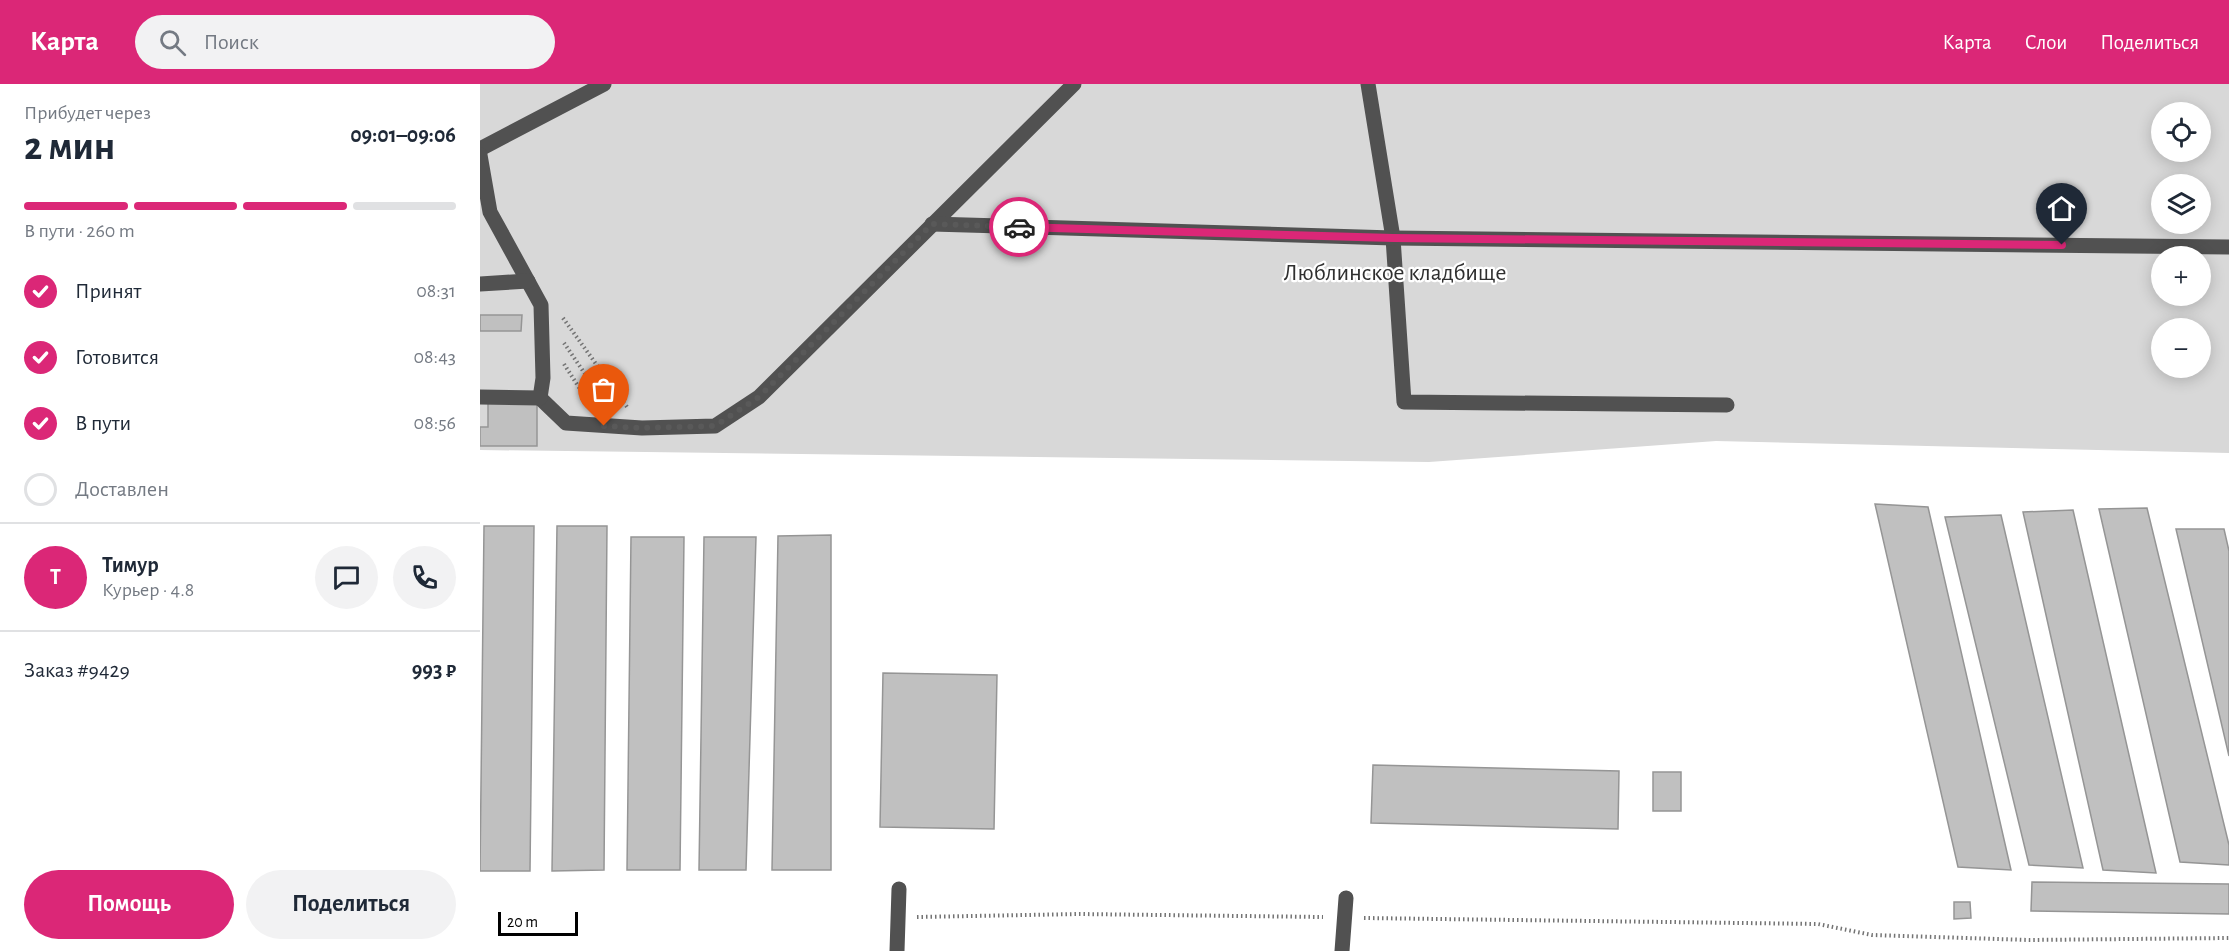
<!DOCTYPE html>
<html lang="ru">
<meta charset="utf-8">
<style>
body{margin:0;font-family:"Alegreya Sans",sans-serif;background:#f2f2f3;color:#1f2937;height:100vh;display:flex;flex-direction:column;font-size:22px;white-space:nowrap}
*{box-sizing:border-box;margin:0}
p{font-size:20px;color:#747a83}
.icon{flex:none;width:33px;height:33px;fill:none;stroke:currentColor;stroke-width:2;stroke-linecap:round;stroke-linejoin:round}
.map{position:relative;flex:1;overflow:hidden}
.sheet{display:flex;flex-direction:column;background:#fff;width:480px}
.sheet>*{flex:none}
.fabs{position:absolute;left:1671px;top:18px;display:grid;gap:12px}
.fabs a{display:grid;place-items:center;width:60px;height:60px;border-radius:50%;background:#fff;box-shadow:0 3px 15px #0003;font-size:30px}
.scale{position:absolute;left:18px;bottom:15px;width:80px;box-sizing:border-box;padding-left:6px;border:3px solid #000;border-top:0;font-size:16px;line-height:21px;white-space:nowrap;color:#000;-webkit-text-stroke:4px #fff;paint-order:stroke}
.pin{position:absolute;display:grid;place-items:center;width:51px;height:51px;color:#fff;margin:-62px -26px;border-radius:50% 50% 50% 0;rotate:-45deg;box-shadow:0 0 6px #0007}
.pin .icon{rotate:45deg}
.courier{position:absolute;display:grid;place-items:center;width:60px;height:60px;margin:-30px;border:4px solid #db2777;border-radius:50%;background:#fff;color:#222;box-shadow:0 2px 8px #0007}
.overview em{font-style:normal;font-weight:700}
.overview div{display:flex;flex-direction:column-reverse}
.overview{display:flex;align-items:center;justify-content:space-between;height:102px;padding:0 24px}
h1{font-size:39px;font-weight:700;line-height:45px}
.bar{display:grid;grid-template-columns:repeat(4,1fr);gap:9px 6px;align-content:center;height:72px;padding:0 24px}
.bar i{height:8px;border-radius:4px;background:#e0e1e3}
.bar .current{background:#db2777}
.bar p{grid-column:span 4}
.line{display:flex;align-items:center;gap:15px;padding:0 24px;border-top:2px solid #e0e1e3}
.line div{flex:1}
.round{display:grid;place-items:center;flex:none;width:63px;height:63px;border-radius:32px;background:#f2f2f3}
ol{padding:0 24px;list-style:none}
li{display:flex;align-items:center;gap:18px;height:66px}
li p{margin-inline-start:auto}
li .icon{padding:6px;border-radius:50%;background:#db2777;color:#fff;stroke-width:4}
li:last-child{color:#747a83}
li i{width:33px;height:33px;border:3px solid #e0e1e3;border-radius:50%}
.button{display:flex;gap:12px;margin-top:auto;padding:12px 24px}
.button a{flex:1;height:69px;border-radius:36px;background:#db2777;color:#fff;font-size:24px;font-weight:700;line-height:69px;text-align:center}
.button a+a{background:#f2f2f3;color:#1f2937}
header{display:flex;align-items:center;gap:36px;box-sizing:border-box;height:84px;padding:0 30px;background:#db2777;color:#fff}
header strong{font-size:28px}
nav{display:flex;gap:33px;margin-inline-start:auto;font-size:21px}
.search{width:420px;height:54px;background:#f2f2f3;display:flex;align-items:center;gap:15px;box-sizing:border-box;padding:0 21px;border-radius:33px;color:#747a83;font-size:22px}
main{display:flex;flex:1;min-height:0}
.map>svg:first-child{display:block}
.green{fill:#d8d8d8;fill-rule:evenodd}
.building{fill:#c0c0c0;stroke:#959595;stroke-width:1.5}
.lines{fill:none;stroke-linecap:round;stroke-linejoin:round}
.path{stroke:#737373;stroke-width:4;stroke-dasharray:1.5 3;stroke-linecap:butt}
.minor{stroke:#515151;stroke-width:15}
.done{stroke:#595959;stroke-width:6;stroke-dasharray:0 10.8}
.route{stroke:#db2777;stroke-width:8}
.labels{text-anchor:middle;stroke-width:4.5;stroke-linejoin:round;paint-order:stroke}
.park-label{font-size:24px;fill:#2f2f2f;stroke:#fff}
</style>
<header>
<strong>Карта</strong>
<div class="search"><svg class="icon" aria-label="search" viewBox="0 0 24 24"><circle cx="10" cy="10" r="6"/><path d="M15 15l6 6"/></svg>Поиск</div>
<nav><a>Карта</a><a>Слои</a><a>Поделиться</a></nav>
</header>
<main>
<section class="sheet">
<div class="overview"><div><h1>2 мин</h1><p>Прибудет через</p></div><em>09:01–09:06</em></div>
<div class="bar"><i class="current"></i><i class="current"></i><i class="current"></i><i></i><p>В пути · 260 m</p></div>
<ol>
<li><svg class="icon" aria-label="check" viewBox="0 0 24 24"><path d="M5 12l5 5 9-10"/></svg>Принят<p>08:31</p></li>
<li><svg class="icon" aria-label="check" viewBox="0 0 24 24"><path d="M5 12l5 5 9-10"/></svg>Готовится<p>08:43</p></li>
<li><svg class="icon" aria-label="check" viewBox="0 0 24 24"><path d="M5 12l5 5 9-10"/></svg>В пути<p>08:56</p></li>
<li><i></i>Доставлен</li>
</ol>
<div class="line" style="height:108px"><b class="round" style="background:#db2777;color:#fff">Т</b><div><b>Тимур</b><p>Курьер · 4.8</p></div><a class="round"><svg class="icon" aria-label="chat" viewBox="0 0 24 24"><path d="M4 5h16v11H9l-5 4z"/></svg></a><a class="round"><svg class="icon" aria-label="phone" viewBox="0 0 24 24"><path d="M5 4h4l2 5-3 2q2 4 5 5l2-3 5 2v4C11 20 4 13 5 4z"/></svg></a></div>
<div class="line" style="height:78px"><div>Заказ #9429</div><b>993 ₽</b></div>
<div class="button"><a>Помощь</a><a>Поделиться</a></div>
</section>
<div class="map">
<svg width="1749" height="867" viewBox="0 0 1749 867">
<rect width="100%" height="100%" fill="#fff"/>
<path class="green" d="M0,0H1749V369L1236,357L949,378L0,366ZM1682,28H1720V68H1682ZM1682,100H1720V140H1682ZM1682,172H1720V212H1682ZM1682,244H1720V284H1682Z"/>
<g class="building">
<path d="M0,231H42L41,247H0Z"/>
<path d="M8,319H57V362H0V343H8Z"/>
<path d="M1395,420L1448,423L1531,786L1478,783Z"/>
<path d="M1667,424L1749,761V781L1700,778L1619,425Z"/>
<path d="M1593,426L1676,789L1623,786L1543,428Z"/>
<path d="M1521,431L1603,784L1549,781L1465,433Z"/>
<path d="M4,442H54L50,787H0Z"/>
<path d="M77,442H127L124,786L72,787Z"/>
<path d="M1696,445H1744L1749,467V672Z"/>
<path d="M351,451V786H292L298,452Z"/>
<path d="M151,453H204L200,786H147Z"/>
<path d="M224,453H276L266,786H219Z"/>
<path d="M403,589L517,591L514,745L400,743Z"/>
<path d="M893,681L1139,687L1138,745L891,739Z"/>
<rect x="1173" y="688" width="28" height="39"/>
<path d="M1552,798L1749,800V830L1551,827Z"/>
<path d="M1474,818H1490L1491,834L1474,835Z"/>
</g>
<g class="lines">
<g class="path">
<path d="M83,234L147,323"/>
<path d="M84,259L127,322"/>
<path d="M84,280L109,319"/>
<path d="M437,833L599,830L843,833"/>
<path d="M884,834L1338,840L1392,851L1549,856L1749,854"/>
</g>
<g class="minor">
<path d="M888,0L913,154L924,318L1247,321"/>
<path d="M0,65L124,0"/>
<path d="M0,71L10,128L61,221L63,294L60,314L86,339L162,344L235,342L279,313L594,0"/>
<path d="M452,140L913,154L1749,163"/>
<path d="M0,200L48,197"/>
<path d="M0,313L60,314"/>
<path d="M417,867L419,805"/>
<path d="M862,867L866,814"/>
</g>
</g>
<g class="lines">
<path class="done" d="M124,342L162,344L235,342L279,313L452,140L539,143"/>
<path class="route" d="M539,143L913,154L1582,161"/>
</g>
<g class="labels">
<g class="park-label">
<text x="915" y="196">Люблинское кладбище</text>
</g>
</g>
</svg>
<div class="fabs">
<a><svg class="icon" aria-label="locate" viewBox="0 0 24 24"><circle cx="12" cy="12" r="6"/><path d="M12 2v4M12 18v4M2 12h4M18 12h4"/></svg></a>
<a><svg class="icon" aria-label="layers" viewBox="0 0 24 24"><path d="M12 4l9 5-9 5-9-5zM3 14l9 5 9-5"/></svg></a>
<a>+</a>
<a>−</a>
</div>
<div class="scale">20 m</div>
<div class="pin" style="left:124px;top:342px;background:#ea580c"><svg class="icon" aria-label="bag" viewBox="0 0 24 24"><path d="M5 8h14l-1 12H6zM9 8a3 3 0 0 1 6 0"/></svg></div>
<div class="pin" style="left:1582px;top:161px;background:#1f2937"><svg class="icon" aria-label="home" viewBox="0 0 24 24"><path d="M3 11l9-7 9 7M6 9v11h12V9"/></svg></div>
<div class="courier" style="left:539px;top:143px"><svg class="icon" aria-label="car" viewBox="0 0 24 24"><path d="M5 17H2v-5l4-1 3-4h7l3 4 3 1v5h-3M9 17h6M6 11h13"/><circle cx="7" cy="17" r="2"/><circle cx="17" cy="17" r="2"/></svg></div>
</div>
</main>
